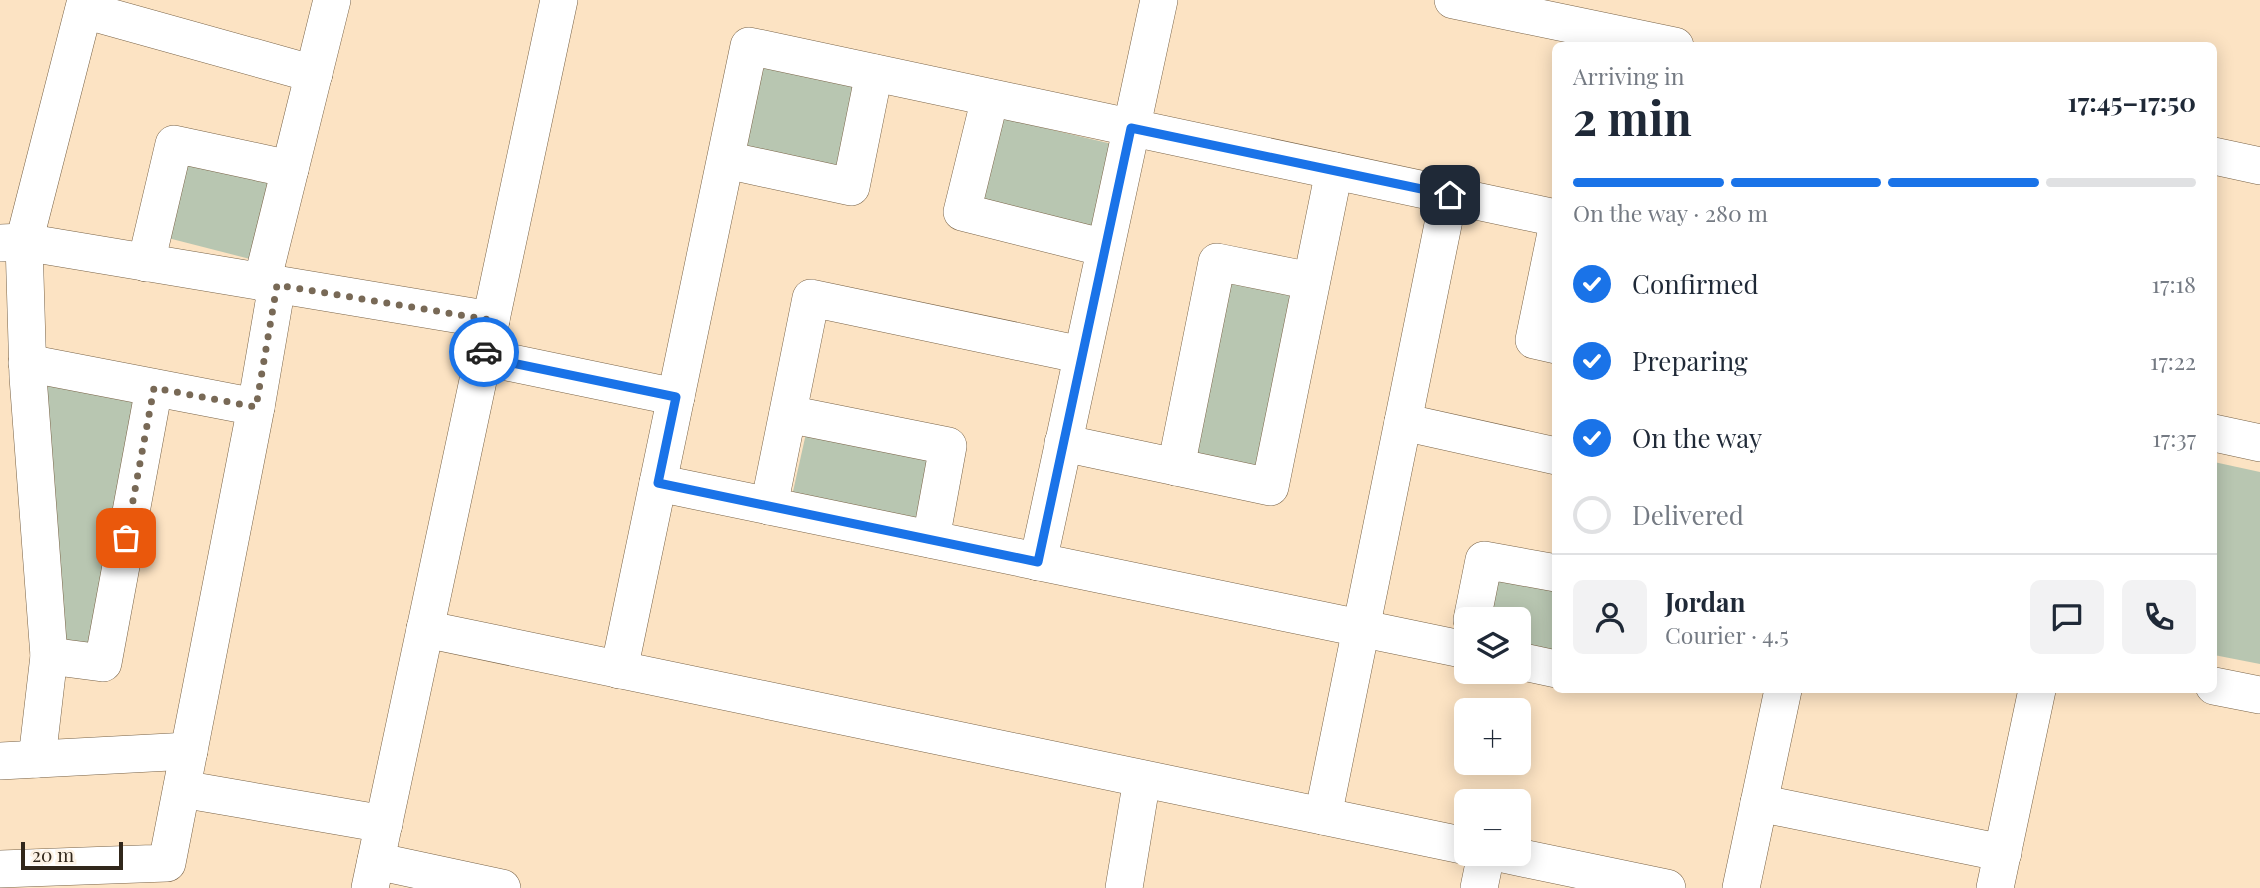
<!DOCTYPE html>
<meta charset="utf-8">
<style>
body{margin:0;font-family:"Playfair Display",serif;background:#f2f2f3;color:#1f2937;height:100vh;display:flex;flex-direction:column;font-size:26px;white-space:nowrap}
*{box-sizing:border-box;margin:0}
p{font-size:23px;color:#747a83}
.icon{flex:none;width:38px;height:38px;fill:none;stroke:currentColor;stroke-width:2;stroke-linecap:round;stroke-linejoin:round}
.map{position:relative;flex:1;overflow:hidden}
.sheet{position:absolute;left:1552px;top:42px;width:665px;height:651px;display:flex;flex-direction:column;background:#fff;border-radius:10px;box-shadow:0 4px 18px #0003}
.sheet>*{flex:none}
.tools{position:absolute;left:1454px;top:607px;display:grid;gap:14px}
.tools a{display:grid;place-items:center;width:77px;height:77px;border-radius:10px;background:#fff;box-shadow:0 4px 18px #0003;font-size:35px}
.scale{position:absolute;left:21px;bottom:18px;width:102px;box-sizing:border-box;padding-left:7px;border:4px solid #31271b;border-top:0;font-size:19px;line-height:24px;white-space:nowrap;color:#31271b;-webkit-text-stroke:5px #fdf3e6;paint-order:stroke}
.pin{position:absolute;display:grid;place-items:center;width:60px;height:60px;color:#fff;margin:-30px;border-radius:14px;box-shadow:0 4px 10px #0006}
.courier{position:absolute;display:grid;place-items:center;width:70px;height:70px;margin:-35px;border:5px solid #1a73e8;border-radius:50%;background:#fff;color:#222;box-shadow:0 2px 9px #0007}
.summary em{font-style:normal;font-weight:700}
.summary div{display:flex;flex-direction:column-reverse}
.summary{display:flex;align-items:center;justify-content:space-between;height:119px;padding:0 21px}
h1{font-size:46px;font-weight:700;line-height:52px}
.bar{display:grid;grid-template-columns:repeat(4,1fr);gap:10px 7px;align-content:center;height:84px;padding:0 21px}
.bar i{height:9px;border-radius:5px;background:#e0e1e3}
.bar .active{background:#1a73e8}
.bar p{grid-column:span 4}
.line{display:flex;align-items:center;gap:18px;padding:0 21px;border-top:2px solid #e0e1e3}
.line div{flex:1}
.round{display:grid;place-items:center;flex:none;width:74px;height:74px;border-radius:10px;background:#f2f2f3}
ol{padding:0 21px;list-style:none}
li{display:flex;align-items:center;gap:21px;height:77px}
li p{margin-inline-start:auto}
li .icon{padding:7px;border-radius:50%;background:#1a73e8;color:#fff;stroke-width:4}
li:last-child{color:#747a83}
li i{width:38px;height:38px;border:4px solid #e0e1e3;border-radius:50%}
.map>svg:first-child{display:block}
.green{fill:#b8c6b1}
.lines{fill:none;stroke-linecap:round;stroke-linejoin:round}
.minor-casing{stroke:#796347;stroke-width:38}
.minor{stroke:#fff;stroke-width:37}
.done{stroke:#786956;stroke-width:7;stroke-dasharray:0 12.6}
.route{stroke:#1a73e8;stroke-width:9}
</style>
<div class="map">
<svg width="2260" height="888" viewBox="0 0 2260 888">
<rect width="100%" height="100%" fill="#fce3c3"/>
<g class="green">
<path d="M761,67L856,87L838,174L744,154Z"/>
<path d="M998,117L1112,144L1091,232L977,205Z"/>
<path d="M187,159L269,180L250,259L168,238Z"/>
<path d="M1229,275L1297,288L1262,467L1194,454Z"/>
<path d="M39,382L135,402L89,646L48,639Z"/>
<path d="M807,429L930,456L915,523L792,496Z"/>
<path d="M2214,462L2260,472V664L2214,655Z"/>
<path d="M1491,570L1556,585V652L1519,644V620H1480Z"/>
</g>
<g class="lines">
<g class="minor-casing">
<g id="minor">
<path d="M1453,0L1675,46"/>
<path d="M84,10L314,74"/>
<path d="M990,98L962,212L1105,248"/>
<path d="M2214,156L2260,166"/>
<path d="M726,160L851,187L874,73"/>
<path d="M1556,233L1534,340L1556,345"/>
<path d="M1,243L24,242L491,320"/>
<path d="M146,263L174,144L290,169"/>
<path d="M262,282L332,0"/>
<path d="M483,357L676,397"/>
<path d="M27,363L256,407"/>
<path d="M788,414L948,446L931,539"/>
<path d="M1403,422L1556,456"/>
<path d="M2214,433L2260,443"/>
<path d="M1063,443L1270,487L1334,171"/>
<path d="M1176,467L1217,262L1311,281"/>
<path d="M658,483L1466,650"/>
<path d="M769,506L811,298L1082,355"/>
<path d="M1038,562L1159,0"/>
<path d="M1472,620L1484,560L1556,573"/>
<path d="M425,629L1466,846"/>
<path d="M49,656L103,663L154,388"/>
<path d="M1519,661L1556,669"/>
<path d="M619,670L749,46L1556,218"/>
<path d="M2214,686L2260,695"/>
<path d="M37,759L49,656L28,377L24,242L86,0"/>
<path d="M0,761L189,751"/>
<path d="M182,789L384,824"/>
<path d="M1759,803L2003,853"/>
<path d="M1323,816L1449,195"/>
<path d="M1503,854L1667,888"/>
<path d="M376,861L502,888"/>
<path d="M0,869L167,863L256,407L277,285"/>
<path d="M370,888L559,0"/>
<path d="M1124,888L1142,779"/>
<path d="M1479,888L1486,854"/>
<path d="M1741,888L1783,690"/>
<path d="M1995,888L2037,690"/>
</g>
</g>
<use href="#minor" class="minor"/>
</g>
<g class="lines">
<path class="done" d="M126,538L154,388L256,407L277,285L491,320L484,352"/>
<path class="route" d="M484,352L483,357L676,397L658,483L1038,562L1131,128L1450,195"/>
</g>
</svg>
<div class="tools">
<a><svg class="icon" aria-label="layers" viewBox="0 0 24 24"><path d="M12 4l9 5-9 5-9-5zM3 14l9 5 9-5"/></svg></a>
<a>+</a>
<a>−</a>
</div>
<div class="scale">20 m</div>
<div class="pin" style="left:126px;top:538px;background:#ea580c"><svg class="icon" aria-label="bag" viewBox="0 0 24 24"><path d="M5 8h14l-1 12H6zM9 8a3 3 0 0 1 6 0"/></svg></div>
<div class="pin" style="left:1450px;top:195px;background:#1f2937"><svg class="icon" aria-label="home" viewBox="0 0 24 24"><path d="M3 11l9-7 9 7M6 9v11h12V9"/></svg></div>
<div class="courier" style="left:484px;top:352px"><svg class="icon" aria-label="car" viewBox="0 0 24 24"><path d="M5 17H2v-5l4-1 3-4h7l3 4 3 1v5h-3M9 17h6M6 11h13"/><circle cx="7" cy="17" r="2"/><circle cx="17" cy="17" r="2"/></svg></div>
<section class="sheet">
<div class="summary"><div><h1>2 min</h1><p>Arriving in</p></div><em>17:45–17:50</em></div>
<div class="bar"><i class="active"></i><i class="active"></i><i class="active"></i><i></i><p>On the way · 280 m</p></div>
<ol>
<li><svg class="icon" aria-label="check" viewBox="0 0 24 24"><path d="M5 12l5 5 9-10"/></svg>Confirmed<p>17:18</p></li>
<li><svg class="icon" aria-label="check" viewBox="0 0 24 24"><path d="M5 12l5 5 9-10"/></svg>Preparing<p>17:22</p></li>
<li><svg class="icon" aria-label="check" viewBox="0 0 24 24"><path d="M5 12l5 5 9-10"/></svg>On the way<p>17:37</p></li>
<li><i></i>Delivered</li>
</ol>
<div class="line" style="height:126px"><a class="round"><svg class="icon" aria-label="person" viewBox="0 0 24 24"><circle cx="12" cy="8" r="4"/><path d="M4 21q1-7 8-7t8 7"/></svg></a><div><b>Jordan</b><p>Courier · 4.5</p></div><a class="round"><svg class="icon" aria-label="chat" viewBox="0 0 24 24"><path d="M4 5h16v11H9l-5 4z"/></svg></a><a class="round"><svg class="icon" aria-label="phone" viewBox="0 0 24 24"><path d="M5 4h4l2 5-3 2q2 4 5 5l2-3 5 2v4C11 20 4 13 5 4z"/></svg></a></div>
</section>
</div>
